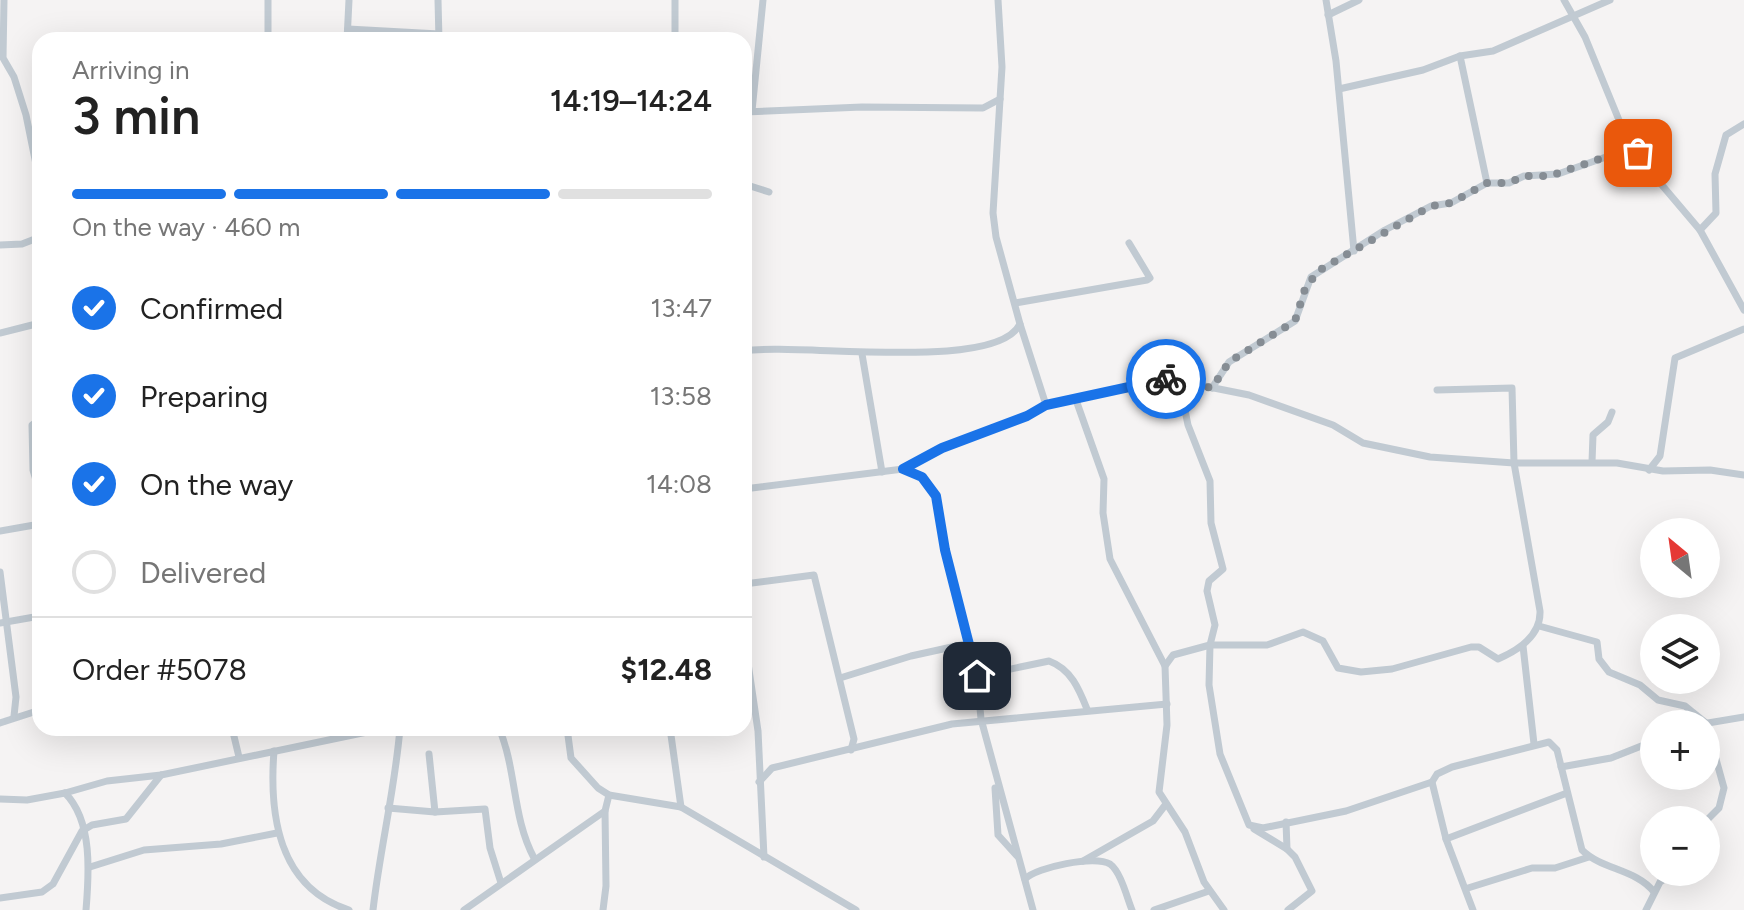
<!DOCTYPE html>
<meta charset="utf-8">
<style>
body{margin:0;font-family:Figtree,sans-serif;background:#f6f6f6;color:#222;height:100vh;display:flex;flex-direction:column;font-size:30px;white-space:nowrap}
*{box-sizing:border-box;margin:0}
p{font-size:26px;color:#767676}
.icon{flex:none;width:44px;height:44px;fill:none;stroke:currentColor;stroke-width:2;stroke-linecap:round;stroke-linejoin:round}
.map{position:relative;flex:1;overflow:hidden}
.details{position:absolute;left:32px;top:32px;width:720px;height:704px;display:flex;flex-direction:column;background:#fff;border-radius:24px;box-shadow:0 8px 32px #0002}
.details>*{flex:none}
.needle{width:52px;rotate:331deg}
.controls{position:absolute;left:1640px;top:518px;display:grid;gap:16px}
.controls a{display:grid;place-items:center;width:80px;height:80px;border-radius:50%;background:#fff;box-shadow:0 8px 32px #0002;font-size:40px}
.pin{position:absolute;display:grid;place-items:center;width:68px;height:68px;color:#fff;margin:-34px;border-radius:16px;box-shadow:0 4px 12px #0006}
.courier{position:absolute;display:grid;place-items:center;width:80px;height:80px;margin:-40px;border:6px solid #1a73e8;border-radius:50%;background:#fff;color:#222;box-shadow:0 2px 10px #0007}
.headline em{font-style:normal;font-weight:600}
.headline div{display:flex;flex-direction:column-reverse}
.headline{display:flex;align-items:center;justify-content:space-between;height:136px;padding:0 40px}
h1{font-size:52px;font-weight:600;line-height:60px}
.bar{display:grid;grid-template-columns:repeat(4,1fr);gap:12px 8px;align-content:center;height:96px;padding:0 40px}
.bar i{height:10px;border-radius:6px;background:#e0e0e0}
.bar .selected{background:#1a73e8}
.bar p{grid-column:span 4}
.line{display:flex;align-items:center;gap:20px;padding:0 40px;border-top:2px solid #e0e0e0}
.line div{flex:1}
ol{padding:0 40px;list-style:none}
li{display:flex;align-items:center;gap:24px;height:88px}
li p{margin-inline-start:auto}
li .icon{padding:8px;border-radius:50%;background:#1a73e8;color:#fff;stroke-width:4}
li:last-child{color:#767676}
li i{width:44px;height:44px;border:4px solid #e0e0e0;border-radius:50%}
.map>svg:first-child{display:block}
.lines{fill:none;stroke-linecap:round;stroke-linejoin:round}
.street{stroke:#c1cad2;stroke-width:7}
.done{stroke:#868d94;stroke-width:8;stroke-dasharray:0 14.4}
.route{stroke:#1a73e8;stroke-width:10}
</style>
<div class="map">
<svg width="1744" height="910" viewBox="0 0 1744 910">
<rect width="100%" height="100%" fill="#f5f3f3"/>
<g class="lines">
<g class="street">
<path d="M4,0L3,58L14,77L26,115L39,179L40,216"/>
<path d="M268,0V40"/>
<path d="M438,0L439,40"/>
<path d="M675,0V40"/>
<path d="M1326,0L1336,61L1354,251"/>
<path d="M1564,0L1585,37L1621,125L1650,171L1700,230L1744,310"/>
<path d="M1328,15L1359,0"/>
<path d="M348,29L439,34"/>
<path d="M347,40L349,0"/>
<path d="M1460,56L1487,183"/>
<path d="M1339,89L1423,70L1460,56L1493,51L1610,0"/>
<path d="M752,111L763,0"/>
<path d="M744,112L862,107L983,108L1000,99"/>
<path d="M744,184L769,192"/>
<path d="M1700,230L1716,213L1715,174L1726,135L1744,124"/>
<path d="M0,245L22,244L40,237"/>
<path d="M1015,303L1147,280L1150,278L1129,243"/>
<path d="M1020,324L1046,405"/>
<path d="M0,333L40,323"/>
<path d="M744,351C796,342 996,373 1020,324L996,237L993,213L1002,67L998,0"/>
<path d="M862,354L882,472"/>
<path d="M1179,381L1188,425L1210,481L1211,523L1223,569L1209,581L1207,591L1215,625L1210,645L1209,685L1220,754L1249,825L1263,828L1346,811L1432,782"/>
<path d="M1212,388L1229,362L1295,321L1311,277L1385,230L1431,206L1451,203L1487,183H1509L1524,176L1558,174L1634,147"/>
<path d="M1076,400L1104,479L1103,513L1110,559L1165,666"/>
<path d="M40,419L32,425L33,470L40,494"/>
<path d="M1592,462L1593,435L1608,422L1612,412"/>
<path d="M903,469L922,477L936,496L945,550L977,676L981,719L1033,910"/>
<path d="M1649,470L1660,456L1675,358L1744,329"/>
<path d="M744,489L903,469L942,448L1027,416L1046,405L1164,378L1249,395L1333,425L1363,443L1430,457L1514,463H1617L1663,471L1710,470L1744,475"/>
<path d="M0,531L40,524"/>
<path d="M0,572L16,697L14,716"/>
<path d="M744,584L814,575L854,739L851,750"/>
<path d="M0,623L40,616"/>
<path d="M1539,626L1597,642L1599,659L1609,672L1640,685L1658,700L1685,706L1706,723L1724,788L1719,808L1706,821"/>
<path d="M744,636L758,731L764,857"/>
<path d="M1523,646L1534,744"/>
<path d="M977,676L1049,661C1071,669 1079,689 1087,709"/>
<path d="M840,678L911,656L970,643"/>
<path d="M0,723L40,710"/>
<path d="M1702,724L1744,717"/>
<path d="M232,728L239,757"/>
<path d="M499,728C517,771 512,817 534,858"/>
<path d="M567,728L571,758L598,788L609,795L681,807L856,910"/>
<path d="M670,728L681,807"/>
<path d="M274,751C269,815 278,887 349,910"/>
<path d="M429,754L435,812"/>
<path d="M1561,767L1611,758L1654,741"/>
<path d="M759,782L772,768L952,724L1167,704"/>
<path d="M995,788L998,835L1017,856"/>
<path d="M65,793C93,821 89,874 86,910"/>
<path d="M0,799L27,800L65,793L107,781L161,775L386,728"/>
<path d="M388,808L435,812L485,809L490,848L501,883"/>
<path d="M1286,822L1287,849L1295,857L1312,891L1288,910"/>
<path d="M1254,829L1287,849"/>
<path d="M1446,839L1567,793"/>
<path d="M1083,861L1153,821L1166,804"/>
<path d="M90,867L144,850L221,844L277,833"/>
<path d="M1025,879C1037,867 1095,855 1110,864C1121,872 1127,898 1132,910"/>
<path d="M1468,888L1532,868H1555L1589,857"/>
<path d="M0,898L42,892L53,884L82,831L92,825L126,819L161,775"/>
<path d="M373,910C380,849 395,789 400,728"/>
<path d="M464,910L605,811L609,795"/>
<path d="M603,910L606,886L605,811"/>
<path d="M1154,910L1209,891"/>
<path d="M1224,910L1204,882L1185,832L1159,792L1167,725L1165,666L1173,655L1210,645H1267L1303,632L1323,641L1338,668L1361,672L1392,669L1471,647H1479L1498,659C1519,650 1541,636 1540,611L1514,463L1512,388L1437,390"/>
<path d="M1473,910L1446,839L1432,782L1437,774L1452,767L1549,742L1557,750L1582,850C1602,870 1636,869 1654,892"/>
<path d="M1646,910L1660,882L1675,872"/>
</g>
</g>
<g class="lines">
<path class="done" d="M1166,379L1212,388L1229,362L1295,321L1305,289L1318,271L1431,206L1451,203L1487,183H1509L1524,176H1550L1634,147L1638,153"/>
<path class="route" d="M977,676L945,550L936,496L922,477L903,469L942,448L1027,416L1046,405L1166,379"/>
</g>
</svg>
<div class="controls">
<a><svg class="needle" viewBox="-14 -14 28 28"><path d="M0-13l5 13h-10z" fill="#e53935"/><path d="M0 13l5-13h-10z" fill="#767676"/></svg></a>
<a><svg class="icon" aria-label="layers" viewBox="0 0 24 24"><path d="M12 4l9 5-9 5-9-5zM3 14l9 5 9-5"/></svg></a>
<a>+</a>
<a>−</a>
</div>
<div class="pin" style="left:1638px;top:153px;background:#ea580c"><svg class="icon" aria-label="bag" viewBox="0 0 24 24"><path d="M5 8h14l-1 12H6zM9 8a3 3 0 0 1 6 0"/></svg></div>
<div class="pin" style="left:977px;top:676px;background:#1f2937"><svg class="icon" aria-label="home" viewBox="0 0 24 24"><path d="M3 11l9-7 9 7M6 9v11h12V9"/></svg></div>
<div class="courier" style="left:1166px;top:379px"><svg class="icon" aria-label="bike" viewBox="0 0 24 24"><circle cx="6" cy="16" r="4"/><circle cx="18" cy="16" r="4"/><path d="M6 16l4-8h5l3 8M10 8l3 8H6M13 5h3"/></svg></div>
<section class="details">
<div class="headline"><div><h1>3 min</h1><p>Arriving in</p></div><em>14:19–14:24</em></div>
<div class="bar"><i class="selected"></i><i class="selected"></i><i class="selected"></i><i></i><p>On the way · 460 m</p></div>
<ol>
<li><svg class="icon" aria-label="check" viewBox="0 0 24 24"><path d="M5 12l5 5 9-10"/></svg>Confirmed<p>13:47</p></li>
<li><svg class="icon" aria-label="check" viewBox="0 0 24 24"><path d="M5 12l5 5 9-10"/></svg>Preparing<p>13:58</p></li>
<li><svg class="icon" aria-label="check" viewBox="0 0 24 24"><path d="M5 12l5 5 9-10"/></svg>On the way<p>14:08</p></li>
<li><i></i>Delivered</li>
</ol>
<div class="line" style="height:104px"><div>Order #5078</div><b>$12.48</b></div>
</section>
</div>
